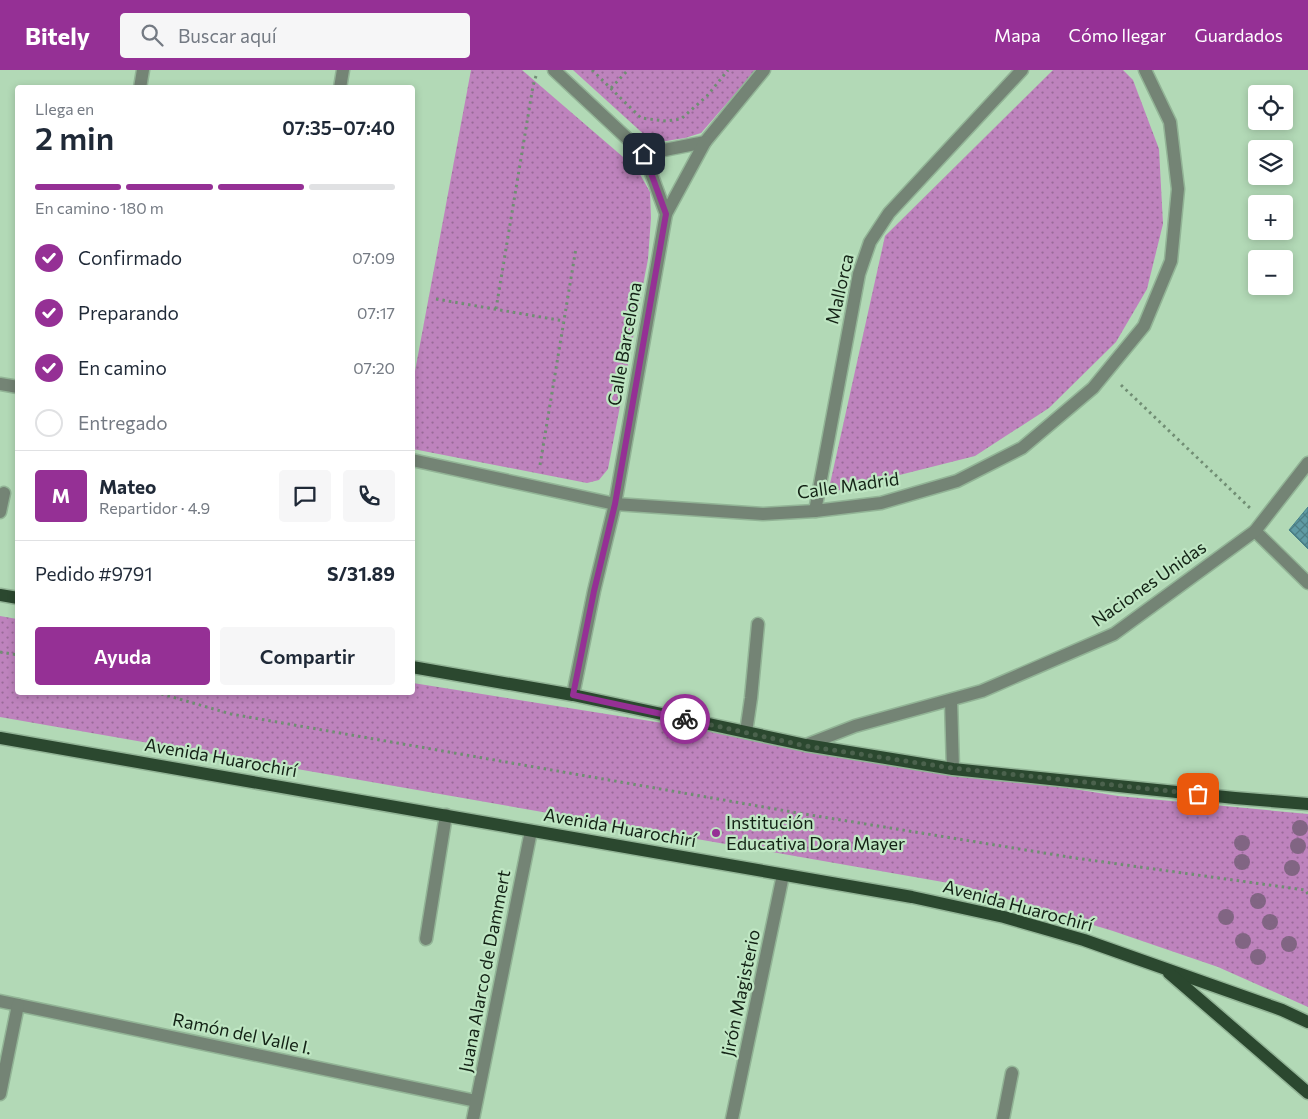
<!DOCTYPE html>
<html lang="es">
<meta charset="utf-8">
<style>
body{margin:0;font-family:Commissioner,sans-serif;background:#f6f6f7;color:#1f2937;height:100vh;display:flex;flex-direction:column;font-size:19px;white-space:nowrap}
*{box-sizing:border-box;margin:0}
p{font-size:16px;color:#747a83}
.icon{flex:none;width:28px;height:28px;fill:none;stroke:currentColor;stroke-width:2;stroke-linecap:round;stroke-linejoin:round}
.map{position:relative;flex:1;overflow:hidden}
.panel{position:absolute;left:15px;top:15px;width:400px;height:610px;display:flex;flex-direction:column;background:#fff;border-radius:5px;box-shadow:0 2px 8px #0003}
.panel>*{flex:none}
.fabs{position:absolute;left:1248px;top:15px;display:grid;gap:10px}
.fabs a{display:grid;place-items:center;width:45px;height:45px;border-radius:5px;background:#fff;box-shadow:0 2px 8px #0003;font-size:25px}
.pin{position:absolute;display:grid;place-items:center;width:42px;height:42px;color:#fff;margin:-21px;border-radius:10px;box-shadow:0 2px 8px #0006}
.courier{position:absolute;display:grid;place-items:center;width:50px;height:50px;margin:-25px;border:4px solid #953095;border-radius:50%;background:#fff;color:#222;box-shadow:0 1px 6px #0007}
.headline em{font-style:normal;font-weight:600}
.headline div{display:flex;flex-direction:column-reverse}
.headline{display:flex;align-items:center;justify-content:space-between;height:85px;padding:0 20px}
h1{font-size:32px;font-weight:600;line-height:38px}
.bar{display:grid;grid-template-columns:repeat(4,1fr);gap:8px 5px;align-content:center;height:60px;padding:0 20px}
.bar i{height:6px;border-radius:4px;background:#e0e1e3}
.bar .selected{background:#953095}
.bar p{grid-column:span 4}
.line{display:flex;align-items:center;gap:12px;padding:0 20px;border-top:1px solid #e0e1e3}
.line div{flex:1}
.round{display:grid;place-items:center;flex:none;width:52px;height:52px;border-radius:5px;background:#f6f6f7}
ol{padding:0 20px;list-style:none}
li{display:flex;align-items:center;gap:15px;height:55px}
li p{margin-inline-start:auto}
li .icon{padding:5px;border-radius:50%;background:#953095;color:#fff;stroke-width:4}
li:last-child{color:#747a83}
li i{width:28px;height:28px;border:2px solid #e0e1e3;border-radius:50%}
.cta{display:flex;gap:10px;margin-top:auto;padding:10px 20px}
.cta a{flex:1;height:58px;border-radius:5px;background:#953095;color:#fff;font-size:20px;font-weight:600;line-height:58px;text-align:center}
.cta a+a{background:#f6f6f7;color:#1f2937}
header{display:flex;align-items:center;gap:30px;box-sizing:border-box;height:70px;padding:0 25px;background:#953095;color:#fff}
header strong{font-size:24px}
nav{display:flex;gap:28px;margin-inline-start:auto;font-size:18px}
.search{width:350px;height:45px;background:#f6f6f7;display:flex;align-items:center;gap:12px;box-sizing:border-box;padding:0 18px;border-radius:5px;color:#747a83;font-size:19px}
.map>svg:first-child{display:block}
.grass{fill:url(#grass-dots)}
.building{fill:url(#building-cross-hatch);stroke:#46828b}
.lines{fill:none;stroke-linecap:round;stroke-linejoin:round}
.minor-casing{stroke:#92b496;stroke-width:15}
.major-casing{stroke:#92b496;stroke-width:15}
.path{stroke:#718e74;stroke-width:3;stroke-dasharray:2.5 4;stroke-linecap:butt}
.minor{stroke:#748475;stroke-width:12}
.major{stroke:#2b482f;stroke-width:12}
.tree{fill:#816583}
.done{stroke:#4b624d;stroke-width:5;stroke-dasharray:0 9}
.route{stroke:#953095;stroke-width:6}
.poi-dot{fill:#953095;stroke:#bfe6c3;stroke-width:2}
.labels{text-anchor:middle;stroke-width:4.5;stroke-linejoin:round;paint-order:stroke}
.street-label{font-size:18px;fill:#132215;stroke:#bfe6c3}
.poi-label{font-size:18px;fill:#132215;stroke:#bfe6c3;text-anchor:start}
</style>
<header>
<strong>Bitely</strong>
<div class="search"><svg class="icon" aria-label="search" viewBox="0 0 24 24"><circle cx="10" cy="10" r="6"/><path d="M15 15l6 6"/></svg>Buscar aquí</div>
<nav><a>Mapa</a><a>Cómo llegar</a><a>Guardados</a></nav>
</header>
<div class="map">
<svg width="1308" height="1049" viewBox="0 0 1308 1049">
<defs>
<pattern id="grass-dots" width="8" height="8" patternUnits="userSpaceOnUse" patternTransform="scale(1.25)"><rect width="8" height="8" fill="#be83bd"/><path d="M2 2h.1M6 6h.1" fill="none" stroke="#996b98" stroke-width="1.8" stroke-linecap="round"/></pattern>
<pattern id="building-cross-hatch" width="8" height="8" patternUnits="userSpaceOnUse" patternTransform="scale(1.25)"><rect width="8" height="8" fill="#5f9ba4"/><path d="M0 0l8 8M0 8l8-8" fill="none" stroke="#4d7e84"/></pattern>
</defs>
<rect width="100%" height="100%" fill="#b2d9b6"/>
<g class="grass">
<path d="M471,0H522L637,99L650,122L651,148L648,189L608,399L599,410L587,413L413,379V312Z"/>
<path d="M573,0H756L701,63L685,68L666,71L649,69Z"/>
<path d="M1053,0H1123L1133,10L1159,79L1163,154L1147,219L1116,272L1049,338L975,386L828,423L885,166Z"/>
<path d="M0,546L17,549L18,622H412L413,613L1118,726L1308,744V937L1218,897L1113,861L960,815L0,647Z"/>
</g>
<path class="building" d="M1308,437V479L1289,460Z"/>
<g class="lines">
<g class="minor-casing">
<g id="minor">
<path d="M554,0L644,84L666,144L615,434L594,521L573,625"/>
<path d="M140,18L143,0"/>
<path d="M340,18L343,0"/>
<path d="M644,84L705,72L764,0"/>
<path d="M666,144L705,72"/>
<path d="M0,314L18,317"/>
<path d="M412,390L615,434L763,444L815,441L881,433L957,411L1022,378L1093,318L1144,256L1171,191L1178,119L1170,52L1145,0"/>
<path d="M815,441L859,204L870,172L889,143L1022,0"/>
<path d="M0,442L4,423"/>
<path d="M1255,461L1308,513"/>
<path d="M951,630L953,699"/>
<path d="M746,662L751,628L758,554"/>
<path d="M806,675L855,656L982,621L1114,564L1255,461L1308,393"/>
<path d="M426,869L446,745"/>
<path d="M0,931L476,1031"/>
<path d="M0,1024L18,935"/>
<path d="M473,1049L531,761"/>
<path d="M732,1049L783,805"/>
<path d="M1003,1049L1012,1003"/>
</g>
</g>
<g class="major-casing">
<g id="major">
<path d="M0,525L18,528"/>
<path d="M412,597L573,625L806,675L953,699L1235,728L1308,734"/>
<path d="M0,668L912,827L1004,847L1084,870L1282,940L1308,952"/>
<path d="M1169,903L1308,1023"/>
</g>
</g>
<g class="path">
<path d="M592,0L641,48L666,51L681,49L707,26L728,0"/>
<path d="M611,18L628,0"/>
<path d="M436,229L564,251"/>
<path d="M496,239L533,16L536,6"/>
<path d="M1121,315L1250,438"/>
<path d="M540,395L576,178"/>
<path d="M0,582L18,585"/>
<path d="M155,622L231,644L798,743L1075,788L1305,820L1308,824"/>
</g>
<use href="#minor" class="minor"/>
<use href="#major" class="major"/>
</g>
<g class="tree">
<circle cx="1300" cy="758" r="8"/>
<circle cx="1242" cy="773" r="8"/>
<circle cx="1298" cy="776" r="8"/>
<circle cx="1242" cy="792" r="8"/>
<circle cx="1292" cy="798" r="8"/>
<circle cx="1258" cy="831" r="8"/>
<circle cx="1226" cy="847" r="8"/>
<circle cx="1270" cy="852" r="8"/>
<circle cx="1243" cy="871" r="8"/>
<circle cx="1289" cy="874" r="8"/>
<circle cx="1258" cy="887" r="8"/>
</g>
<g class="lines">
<path class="done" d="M685,649L806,676L952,698L1198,724"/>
<path class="route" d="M644,84L666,144L615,434L594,521L573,625L685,649"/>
</g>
<circle class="poi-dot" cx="716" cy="763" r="5"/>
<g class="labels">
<g class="street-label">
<text transform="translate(840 219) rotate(-77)" y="6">Mallorca</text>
<text transform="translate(625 274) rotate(-80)" y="6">Calle Barcelona</text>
<text transform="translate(848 416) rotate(-8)" y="6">Calle Madrid</text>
<text transform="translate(1149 514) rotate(-35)" y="6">Naciones Unidas</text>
<text transform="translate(221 688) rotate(10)" y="6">Avenida Huarochirí</text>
<text transform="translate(620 758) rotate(10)" y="6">Avenida Huarochirí</text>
<text transform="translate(1018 836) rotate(15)" y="6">Avenida Huarochirí</text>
<text transform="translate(485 901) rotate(-79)" y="6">Juana Alarco de Dammert</text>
<text transform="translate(741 923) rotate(-78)" y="6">Jirón Magisterio</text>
<text transform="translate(242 964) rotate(12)" y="6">Ramón del Valle I.</text>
</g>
<g class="poi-label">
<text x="726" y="759">Institución<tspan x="726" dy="21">Educativa Dora Mayer</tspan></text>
</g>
</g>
</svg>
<div class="fabs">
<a><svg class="icon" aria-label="locate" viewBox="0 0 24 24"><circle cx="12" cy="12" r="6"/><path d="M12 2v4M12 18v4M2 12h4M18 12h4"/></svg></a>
<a><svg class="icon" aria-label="layers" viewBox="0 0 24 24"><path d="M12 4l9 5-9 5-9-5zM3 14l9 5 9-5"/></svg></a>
<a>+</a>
<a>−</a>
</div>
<div class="pin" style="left:1198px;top:724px;background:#ea580c"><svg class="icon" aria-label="bag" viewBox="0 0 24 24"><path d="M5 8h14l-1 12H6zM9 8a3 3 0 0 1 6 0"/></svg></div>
<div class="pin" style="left:644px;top:84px;background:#1f2937"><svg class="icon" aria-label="home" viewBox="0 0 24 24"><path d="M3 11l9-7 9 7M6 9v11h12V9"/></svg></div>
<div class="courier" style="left:685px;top:649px"><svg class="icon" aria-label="bike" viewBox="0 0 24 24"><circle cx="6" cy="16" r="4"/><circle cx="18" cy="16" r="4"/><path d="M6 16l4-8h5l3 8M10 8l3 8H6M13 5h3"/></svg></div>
<section class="panel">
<div class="headline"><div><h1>2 min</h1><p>Llega en</p></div><em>07:35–07:40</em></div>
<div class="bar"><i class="selected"></i><i class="selected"></i><i class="selected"></i><i></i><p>En camino · 180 m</p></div>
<ol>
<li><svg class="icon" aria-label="check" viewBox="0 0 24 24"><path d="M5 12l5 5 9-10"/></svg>Confirmado<p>07:09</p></li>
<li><svg class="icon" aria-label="check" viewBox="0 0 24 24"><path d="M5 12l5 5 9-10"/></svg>Preparando<p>07:17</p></li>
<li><svg class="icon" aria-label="check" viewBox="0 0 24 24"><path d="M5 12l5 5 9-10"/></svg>En camino<p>07:20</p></li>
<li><i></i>Entregado</li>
</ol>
<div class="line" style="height:90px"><b class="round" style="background:#953095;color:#fff">M</b><div><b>Mateo</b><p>Repartidor · 4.9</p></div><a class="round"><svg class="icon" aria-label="chat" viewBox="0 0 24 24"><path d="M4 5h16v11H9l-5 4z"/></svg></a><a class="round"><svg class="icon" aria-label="phone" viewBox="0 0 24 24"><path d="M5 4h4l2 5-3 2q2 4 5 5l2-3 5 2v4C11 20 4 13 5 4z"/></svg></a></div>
<div class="line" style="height:65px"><div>Pedido #9791</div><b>S/31.89</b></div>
<div class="cta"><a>Ayuda</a><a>Compartir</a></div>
</section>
</div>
